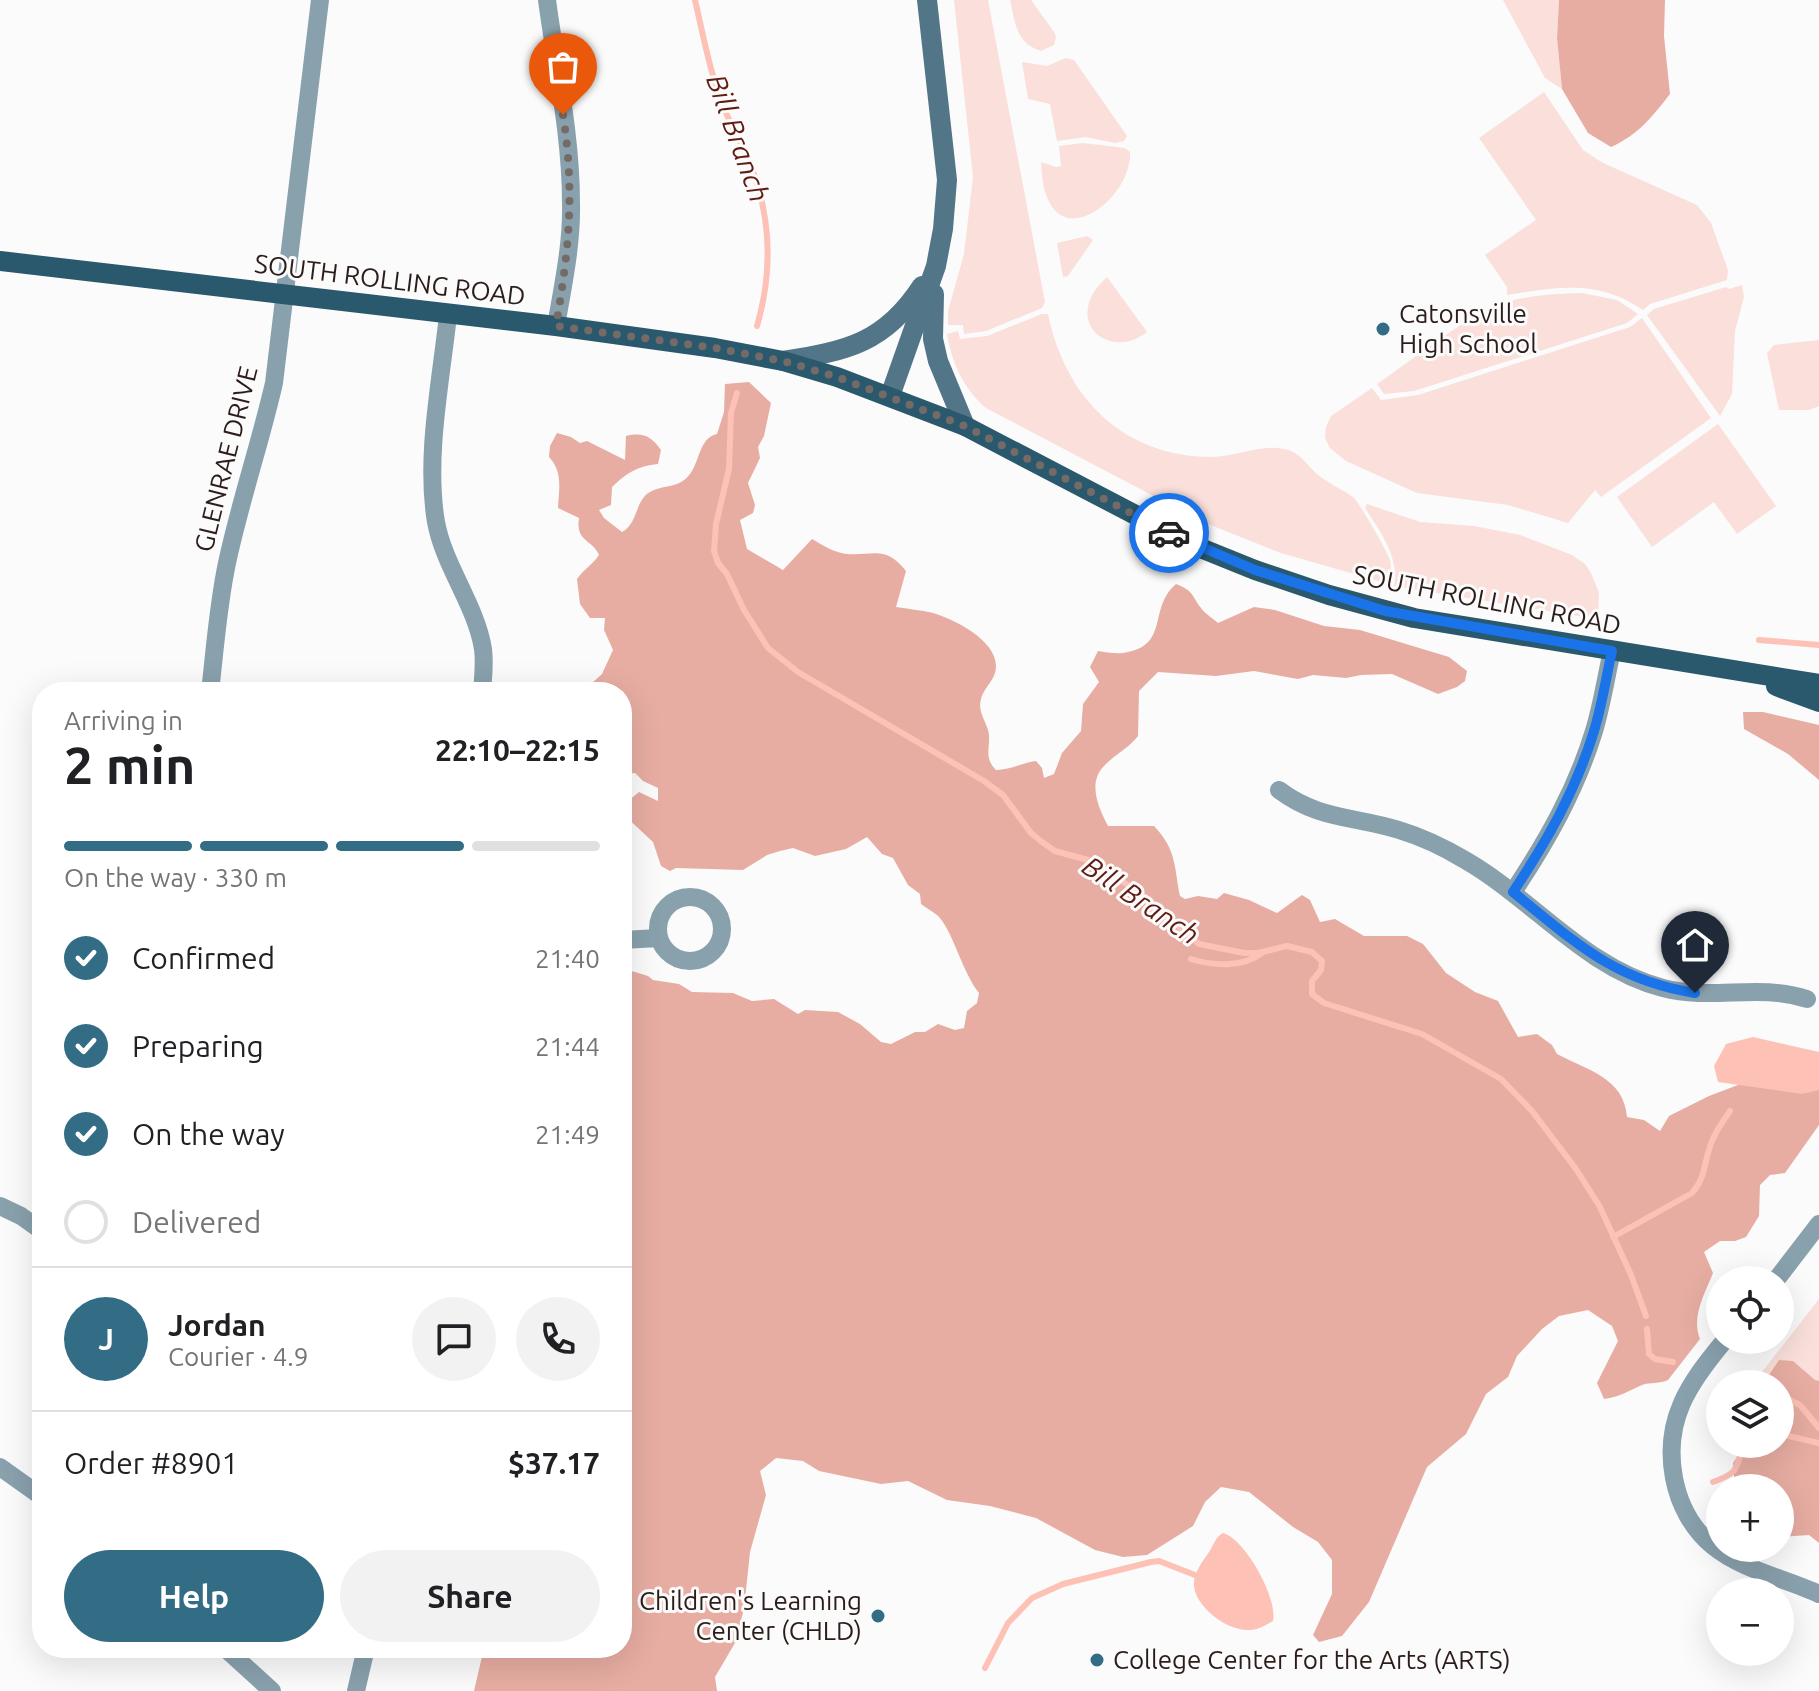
<!DOCTYPE html>
<meta charset="utf-8">
<style>
body{margin:0;font-family:Ubuntu,sans-serif;background:#f2f2f2;color:#202124;height:100vh;display:flex;flex-direction:column;font-size:30px;white-space:nowrap}
*{box-sizing:border-box;margin:0}
p{font-size:26px;color:#757577}
.icon{flex:none;width:44px;height:44px;fill:none;stroke:currentColor;stroke-width:2;stroke-linecap:round;stroke-linejoin:round}
.map{position:relative;flex:1;overflow:hidden}
.panel{position:absolute;left:32px;top:682px;width:600px;height:976px;display:flex;flex-direction:column;background:#fff;border-radius:32px;box-shadow:0 8px 32px #0002}
.panel>*{flex:none}
.fabs{position:absolute;left:1706px;top:1266px;display:grid;gap:16px}
.fabs a{display:grid;place-items:center;width:88px;height:88px;border-radius:50%;background:#fff;box-shadow:0 8px 32px #0002;font-size:40px}
.pin{position:absolute;display:grid;place-items:center;width:68px;height:68px;color:#fff;margin:-82px -34px;border-radius:50% 50% 50% 0;rotate:-45deg;box-shadow:0 0 8px #0007}
.pin .icon{rotate:45deg}
.courier{position:absolute;display:grid;place-items:center;width:80px;height:80px;margin:-40px;border:6px solid #1a73e8;border-radius:50%;background:#fff;color:#222;box-shadow:0 2px 10px #0007}
.summary em{font-style:normal;font-weight:600}
.summary div{display:flex;flex-direction:column-reverse}
.summary{display:flex;align-items:center;justify-content:space-between;height:136px;padding:0 32px}
h1{font-size:52px;font-weight:600;line-height:60px}
.bar{display:grid;grid-template-columns:repeat(4,1fr);gap:12px 8px;align-content:center;height:96px;padding:0 32px}
.bar i{height:10px;border-radius:6px;background:#e0e0e0}
.bar .on{background:#326c85}
.bar p{grid-column:span 4}
.line{display:flex;align-items:center;gap:20px;padding:0 32px;border-top:2px solid #e0e0e0}
.line div{flex:1}
.round{display:grid;place-items:center;flex:none;width:84px;height:84px;border-radius:42px;background:#f2f2f2}
ol{padding:0 32px;list-style:none}
li{display:flex;align-items:center;gap:24px;height:88px}
li p{margin-inline-start:auto}
li .icon{padding:8px;border-radius:50%;background:#326c85;color:#fff;stroke-width:4}
li:last-child{color:#757577}
li i{width:44px;height:44px;border:4px solid #e0e0e0;border-radius:50%}
.button{display:flex;gap:16px;margin-top:auto;padding:16px 32px}
.button a{flex:1;height:92px;border-radius:48px;background:#326c85;color:#fff;font-size:32px;font-weight:600;line-height:92px;text-align:center}
.button a+a{background:#f2f2f2;color:#202124}
.map>svg:first-child{display:block}
.green{fill:#fadfda}
.forest{fill:#e7ada2}
.water{fill:#fdc1b6}
.lines{fill:none;stroke-linecap:round;stroke-linejoin:round}
.stream{stroke:#fdc1b6;stroke-width:6}
.minor{stroke:#89a1ad;stroke-width:18}
.secondary{stroke:#527687;stroke-width:20}
.primary{stroke:#2a586c;stroke-width:20}
.done{stroke:#746b69;stroke-width:8;stroke-dasharray:0 14.4}
.route{stroke:#1a73e8;stroke-width:10}
.poi-dot{fill:#326c85;stroke:#fbfbfb;stroke-width:3}
.labels{text-anchor:middle;stroke-width:6;stroke-linejoin:round;paint-order:stroke}
.street-label{font-size:26px;fill:#2c1d1b;stroke:#fbfbfb}
.poi-label{font-size:26px;fill:#2c1d1b;stroke:#fbfbfb;text-anchor:start}
.water-label{font-size:28px;font-style:italic;fill:#601b12;stroke:#fbfbfb}
</style>
<div class="map">
<svg width="1819" height="1691" viewBox="0 0 1819 1691">
<rect width="100%" height="100%" fill="#fbfbfb"/>
<g class="green">
<path d="M954,0H988L1045,302L1042,308L986,331L964,334L963,325H948V311L964,254L973,177Z"/>
<path d="M1010,0H1031L1054,32L1056,37L1054,45L1041,51C1016,44 1015,22 1010,0Z"/>
<path d="M1503,0H1559L1557,38L1562,89L1545,78Z"/>
<path d="M1066,58L1074,60L1127,136L1124,141L1115,143L1086,137L1057,141L1050,104L1028,99L1022,62L1047,66Z"/>
<path d="M1544,92L1583,150L1603,163L1697,205L1711,223L1728,270L1727,280L1650,304L1643,310C1597,279 1559,287 1507,295V287L1485,255L1536,220L1479,138Z"/>
<path d="M1083,143L1125,148L1130,152C1133,194 1065,252 1046,194C1042,184 1042,172 1041,162L1056,167L1061,166L1059,146Z"/>
<path d="M1087,236L1093,240L1068,276L1063,277L1057,243Z"/>
<path d="M1107,277L1147,332C1110,362 1059,321 1107,277Z"/>
<path d="M1742,285L1744,297L1735,331L1732,394L1720,416L1647,315L1654,309L1726,287L1729,289Z"/>
<path d="M1582,293L1617,300L1638,314L1627,323L1414,391L1384,394L1377,384C1411,361 1460,321 1496,306C1523,295 1553,294 1582,293Z"/>
<path d="M1042,314H1048C1065,397 1123,457 1212,457C1235,457 1261,444 1284,449C1299,451 1306,464 1317,474C1328,483 1341,489 1353,497C1359,502 1387,551 1390,560C1392,568 1390,576 1389,584L1281,553L1203,522L986,408C963,388 952,363 947,334L958,331L960,339L987,336Z"/>
<path d="M1642,318L1711,418L1601,497L1595,490L1568,523L1508,505L1417,493L1346,461L1330,448L1325,438L1326,427L1331,416L1372,388L1381,400L1418,395L1630,327Z"/>
<path d="M1819,340V406L1809,410H1779L1767,353L1774,345Z"/>
<path d="M1718,424L1776,506L1737,534L1714,502L1652,547L1617,497Z"/>
<path d="M1367,504L1420,522L1474,526L1520,535L1572,555L1585,564L1591,573L1599,593L1598,616L1590,618L1394,586C1400,558 1380,531 1365,508Z"/>
<path d="M1819,1299V1485L1780,1444V1384H1759L1758,1377Z"/>
</g>
<g class="forest">
<path d="M1559,0H1665L1664,36L1670,94C1652,117 1638,135 1611,147L1588,133L1562,89L1557,38Z"/>
<path d="M749,382L771,403L764,436L758,447L760,458L748,483L755,505L753,513L740,520L747,549L783,570L812,539C822,545 835,553 847,554C874,556 885,545 906,571L896,607C908,609 921,610 933,613C954,619 996,640 996,666C996,680 984,687 981,699C977,713 988,723 989,735C990,749 984,758 996,770C1011,770 1021,763 1036,761L1042,768L1044,778L1054,774L1062,753L1081,731L1083,704L1099,682L1090,667L1098,651C1105,652 1115,654 1123,653C1171,646 1147,609 1176,584C1194,591 1191,595 1201,608C1205,614 1213,618 1218,623L1254,607L1275,610L1324,626L1360,630L1449,657L1467,671L1465,681L1457,687L1438,694L1392,674L1361,675L1346,678L1313,675L1298,679L1254,671L1216,676L1158,672L1139,691L1138,736C1129,748 1114,755 1104,766C1087,783 1099,809 1108,826H1154C1177,850 1174,867 1180,896L1185,899L1198,896L1217,899L1224,893L1249,900L1277,913L1302,895L1310,900L1320,922L1335,919L1364,936H1407L1423,944L1446,973L1475,992L1498,1001L1518,1037L1537,1034L1552,1045L1557,1054C1589,1071 1624,1078 1627,1117L1644,1120L1660,1131L1669,1116L1709,1096L1819,1054V1125L1785,1173L1770,1175L1760,1185L1759,1216L1746,1237L1735,1241H1720L1704,1252L1713,1273C1705,1293 1691,1317 1700,1339L1668,1380C1660,1384 1650,1382 1642,1385C1628,1391 1620,1397 1604,1399L1597,1383L1618,1341L1612,1326L1588,1310L1559,1316L1542,1329L1517,1356L1508,1377L1486,1394L1466,1434L1427,1467L1369,1602L1342,1636L1319,1642L1313,1635L1332,1594V1560L1318,1542L1293,1527L1249,1492L1221,1487L1205,1502L1193,1526L1147,1555L1123,1557L1095,1550L1036,1518L990,1506L947,1500L908,1481L881,1484L819,1471L803,1461L776,1458L760,1471L766,1495L750,1552L744,1609L735,1643L715,1677L717,1691H474L484,1648H622V968L648,976L653,980L679,984L692,992L733,993L752,1001L774,999L798,1014L805,1010L838,1012L860,1024L881,1042L891,1044L915,1032H925L938,1024L955,1030L964,1028L967,1011L977,1003L979,993C962,972 952,928 937,915C932,911 926,908 921,904L920,894L908,885L893,858L882,854L867,837L846,849L815,856L793,848L780,851L767,855L743,870L676,868L670,871L661,866L653,842L623,814L629,800L639,792L658,801V788L643,781L635,773L622,774V692H592L591,684L602,674L613,650L604,630L605,618H590L580,604L577,579C584,569 593,564 599,555C593,540 575,542 579,518L558,508C559,488 563,472 549,457L550,446L557,433L571,437L580,443L587,441L625,460L626,436C643,432 651,436 661,450L658,464C637,466 627,473 612,487L611,505L599,510L604,518L622,532C638,524 635,500 650,492C664,484 679,489 690,474C700,461 699,438 717,434L724,412L725,384Z"/>
<path d="M1743,712H1763L1819,725V780L1788,754L1744,729Z"/>
<path d="M1779,1360L1793,1361L1815,1380L1819,1381V1543L1809,1535L1780,1537V1488H1735L1733,1463L1746,1444H1780V1384H1763Z"/>
</g>
<g class="water">
<path d="M1753,1037L1819,1052V1090L1802,1094L1718,1082L1714,1066L1726,1044Z"/>
<path d="M1223,1533C1245,1539 1278,1598 1273,1621C1266,1625 1258,1630 1250,1630C1229,1632 1196,1608 1194,1586C1193,1574 1202,1562 1209,1552C1214,1545 1215,1537 1223,1533Z"/>
</g>
<g class="lines">
<g class="stream">
<path d="M695,0C703,34 709,69 721,101C729,122 741,142 750,163C771,216 773,271 757,326"/>
<path d="M737,393L731,413L729,469L716,524L714,551L718,563L727,574L744,610L768,648L798,672L984,781L1003,795L1031,833L1042,842L1055,851L1088,860L1139,892L1199,944L1244,953H1258L1287,946L1312,952L1322,961L1321,970L1312,981V994L1324,1003L1422,1034L1501,1079L1532,1111L1576,1169L1600,1207L1631,1275L1646,1316"/>
<path d="M1759,640L1819,645"/>
<path d="M1191,959C1214,966 1242,968 1262,953"/>
<path d="M1613,1237L1692,1193C1707,1177 1704,1157 1713,1139C1717,1129 1724,1120 1730,1111"/>
<path d="M1647,1329L1649,1354L1655,1359L1673,1362"/>
<path d="M1730,1379L1745,1384"/>
<path d="M1780,1395L1800,1405L1819,1428"/>
<path d="M1780,1434L1819,1443"/>
<path d="M1713,1482C1741,1472 1735,1468 1744,1444"/>
<path d="M985,1668L1008,1623L1032,1598L1063,1584L1151,1562L1159,1561L1195,1575"/>
</g>
<g class="minor">
<path d="M547,0C556,67 571,135 571,203C572,244 563,285 556,326"/>
<path d="M448,315C441,381 425,457 436,522C444,566 476,605 483,649C485,664 483,677 482,692"/>
<path d="M210,692C215,649 218,605 227,563C240,502 260,444 274,383L320,0"/>
<path d="M1279,790C1319,820 1354,816 1399,830C1422,837 1445,848 1465,860C1533,899 1585,968 1663,988C1713,1001 1757,983 1807,999"/>
<path d="M1513,892C1547,841 1576,790 1594,731C1602,705 1606,677 1612,651"/>
<circle cx="690" cy="929" r="32"/>
<path d="M622,940L659,938"/>
<path d="M0,1206L21,1216L42,1231"/>
<path d="M1776,1280L1819,1224"/>
<path d="M1725,1340C1689,1383 1663,1420 1674,1478C1679,1504 1692,1529 1713,1546C1742,1570 1785,1578 1819,1594"/>
<path d="M0,1467L42,1497"/>
<path d="M225,1648L272,1691"/>
<path d="M356,1691L366,1648"/>
</g>
<g class="secondary">
<path d="M934,294L933,339L938,361L965,426"/>
<path d="M783,361C847,351 885,343 922,286"/>
<path d="M890,396L936,266L943,229L947,180L927,0"/>
</g>
<g class="primary">
<path d="M0,261L556,326L715,348L783,361L837,377L965,426L1193,545L1255,570L1329,595L1414,618L1819,684"/>
<path d="M1776,686L1819,702"/>
</g>
</g>
<g class="lines">
<path class="done" d="M563,115C575,193 569,249 556,326L715,348L783,361L837,377L965,426L1169,533"/>
<path class="route" d="M1169,533L1255,570L1385,611L1612,651C1606,678 1602,705 1594,731C1576,790 1547,841 1513,892C1575,942 1613,980 1695,993"/>
</g>
<g class="poi-dot">
<circle cx="1383" cy="329" r="8"/>
<circle cx="878" cy="1616" r="8"/>
<circle cx="1097" cy="1660" r="8"/>
</g>
<g class="labels">
<g class="street-label">
<text transform="translate(390 280) rotate(7)" y="9">SOUTH ROLLING ROAD</text>
<text transform="translate(226 459) rotate(-76)" y="9">GLENRAE DRIVE</text>
<text transform="translate(1487 600) rotate(11)" y="9">SOUTH ROLLING ROAD</text>
</g>
<g class="poi-label">
<text x="1399" y="323">Catonsville<tspan x="1399" dy="30">High School</tspan></text>
<text x="862" y="1610" text-anchor="end">Children's Learning<tspan x="862" dy="30">Center (CHLD)</tspan></text>
<text x="1113" y="1669">College Center for the Arts (ARTS)</text>
</g>
<g class="water-label">
<text transform="translate(738 138) rotate(70)" y="10">Bill Branch</text>
<text transform="translate(1141 900) rotate(34)" y="10">Bill Branch</text>
</g>
</g>
</svg>
<div class="fabs">
<a><svg class="icon" aria-label="locate" viewBox="0 0 24 24"><circle cx="12" cy="12" r="6"/><path d="M12 2v4M12 18v4M2 12h4M18 12h4"/></svg></a>
<a><svg class="icon" aria-label="layers" viewBox="0 0 24 24"><path d="M12 4l9 5-9 5-9-5zM3 14l9 5 9-5"/></svg></a>
<a>+</a>
<a>−</a>
</div>
<div class="pin" style="left:563px;top:115px;background:#ea580c"><svg class="icon" aria-label="bag" viewBox="0 0 24 24"><path d="M5 8h14l-1 12H6zM9 8a3 3 0 0 1 6 0"/></svg></div>
<div class="pin" style="left:1695px;top:993px;background:#1f2937"><svg class="icon" aria-label="home" viewBox="0 0 24 24"><path d="M3 11l9-7 9 7M6 9v11h12V9"/></svg></div>
<div class="courier" style="left:1169px;top:533px"><svg class="icon" aria-label="car" viewBox="0 0 24 24"><path d="M5 17H2v-5l4-1 3-4h7l3 4 3 1v5h-3M9 17h6M6 11h13"/><circle cx="7" cy="17" r="2"/><circle cx="17" cy="17" r="2"/></svg></div>
<section class="panel">
<div class="summary"><div><h1>2 min</h1><p>Arriving in</p></div><em>22:10–22:15</em></div>
<div class="bar"><i class="on"></i><i class="on"></i><i class="on"></i><i></i><p>On the way · 330 m</p></div>
<ol>
<li><svg class="icon" aria-label="check" viewBox="0 0 24 24"><path d="M5 12l5 5 9-10"/></svg>Confirmed<p>21:40</p></li>
<li><svg class="icon" aria-label="check" viewBox="0 0 24 24"><path d="M5 12l5 5 9-10"/></svg>Preparing<p>21:44</p></li>
<li><svg class="icon" aria-label="check" viewBox="0 0 24 24"><path d="M5 12l5 5 9-10"/></svg>On the way<p>21:49</p></li>
<li><i></i>Delivered</li>
</ol>
<div class="line" style="height:144px"><b class="round" style="background:#326c85;color:#fff">J</b><div><b>Jordan</b><p>Courier · 4.9</p></div><a class="round"><svg class="icon" aria-label="chat" viewBox="0 0 24 24"><path d="M4 5h16v11H9l-5 4z"/></svg></a><a class="round"><svg class="icon" aria-label="phone" viewBox="0 0 24 24"><path d="M5 4h4l2 5-3 2q2 4 5 5l2-3 5 2v4C11 20 4 13 5 4z"/></svg></a></div>
<div class="line" style="height:104px"><div>Order #8901</div><b>$37.17</b></div>
<div class="button"><a>Help</a><a>Share</a></div>
</section>
</div>
